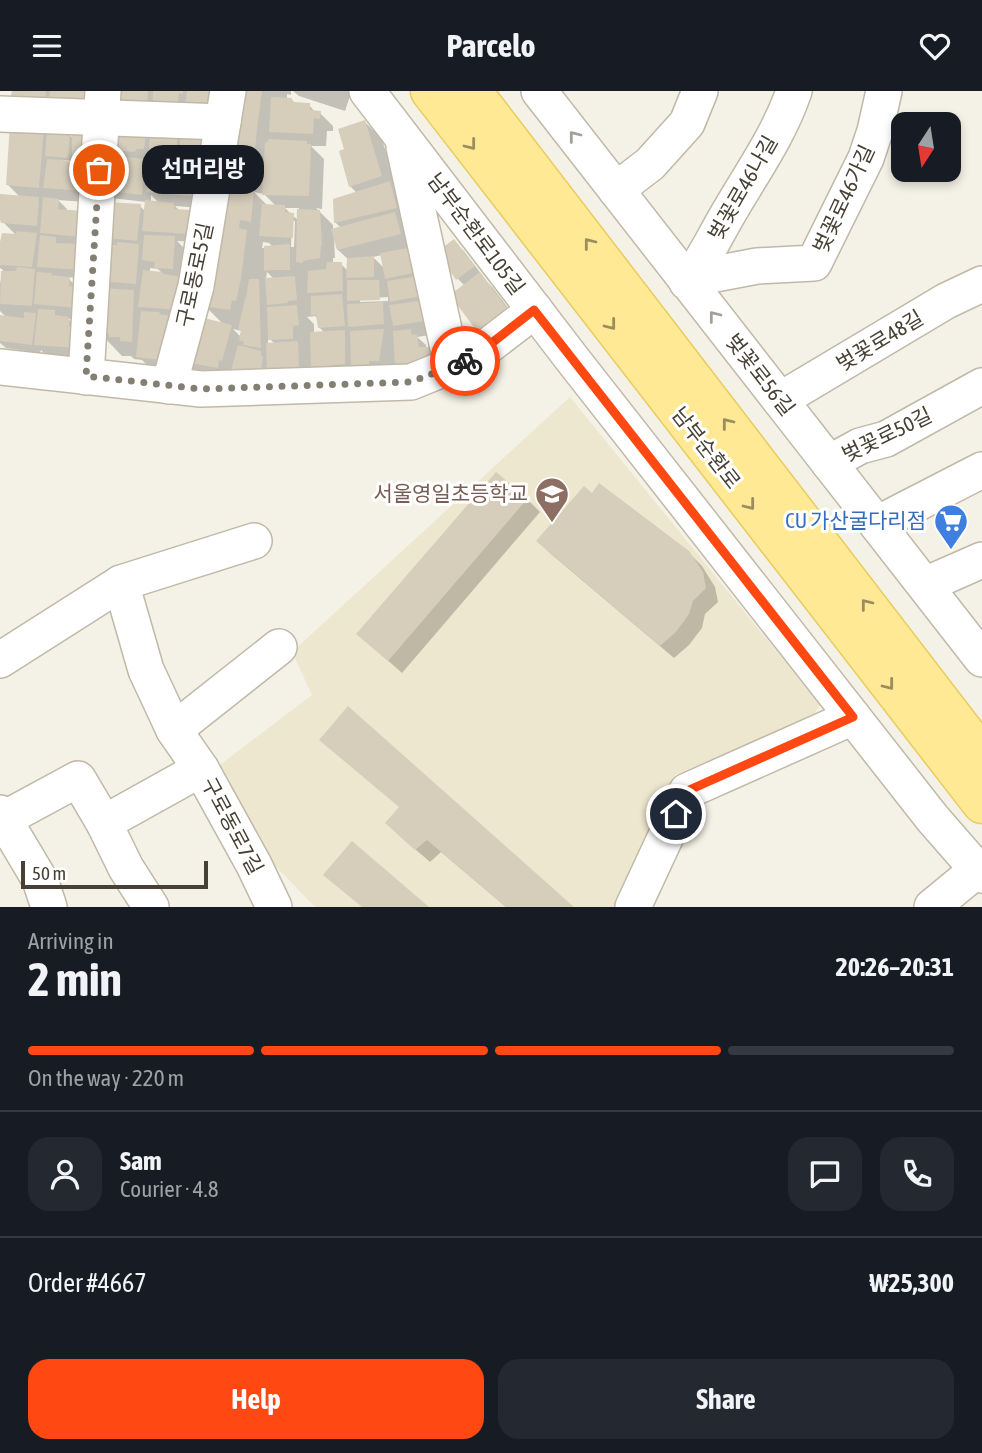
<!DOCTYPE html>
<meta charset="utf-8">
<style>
body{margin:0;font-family:"Asap Condensed","Noto Sans KR",sans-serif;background:#242831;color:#f1f3f6;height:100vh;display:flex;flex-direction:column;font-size:26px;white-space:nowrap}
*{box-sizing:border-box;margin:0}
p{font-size:23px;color:#9ea1a6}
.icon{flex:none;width:38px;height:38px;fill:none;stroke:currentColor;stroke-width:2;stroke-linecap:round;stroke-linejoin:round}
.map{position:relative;height:816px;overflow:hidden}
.sheet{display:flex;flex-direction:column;background:#171b24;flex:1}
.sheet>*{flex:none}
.needle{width:46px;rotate:192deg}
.fabs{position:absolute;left:891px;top:21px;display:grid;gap:14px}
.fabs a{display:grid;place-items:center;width:70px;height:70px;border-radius:14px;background:#171b24;box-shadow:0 4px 10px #0003;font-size:35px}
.scale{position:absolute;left:21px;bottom:18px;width:187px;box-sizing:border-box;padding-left:7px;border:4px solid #474135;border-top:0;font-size:19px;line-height:24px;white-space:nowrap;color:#474135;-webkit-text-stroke:5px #fff;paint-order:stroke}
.pin{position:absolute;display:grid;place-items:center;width:60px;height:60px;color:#fff;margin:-30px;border:4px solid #fff;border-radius:50%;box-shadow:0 2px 7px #0007}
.courier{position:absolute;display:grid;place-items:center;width:70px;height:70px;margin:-35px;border:5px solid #ff4812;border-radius:50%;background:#fff;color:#222;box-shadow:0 2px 9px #0007}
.bubble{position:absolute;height:49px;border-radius:21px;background:#171b24;box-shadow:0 4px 10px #0003;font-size:23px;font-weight:700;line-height:49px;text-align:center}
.overview em{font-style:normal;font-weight:700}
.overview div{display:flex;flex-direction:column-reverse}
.overview{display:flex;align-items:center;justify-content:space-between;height:119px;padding:0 28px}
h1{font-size:46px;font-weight:700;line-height:52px}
.bar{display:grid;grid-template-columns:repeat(4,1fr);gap:10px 7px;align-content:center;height:84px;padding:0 28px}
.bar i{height:9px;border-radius:5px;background:#363941}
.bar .selected{background:#ff4812}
.bar p{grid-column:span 4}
.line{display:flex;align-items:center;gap:18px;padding:0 28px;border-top:2px solid #363941}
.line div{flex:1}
.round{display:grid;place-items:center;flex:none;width:74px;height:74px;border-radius:21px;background:#242831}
.action{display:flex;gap:14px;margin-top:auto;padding:14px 28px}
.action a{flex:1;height:80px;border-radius:21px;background:#ff4812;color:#fff;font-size:28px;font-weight:700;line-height:80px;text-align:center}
.action a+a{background:#242831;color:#f1f3f6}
header{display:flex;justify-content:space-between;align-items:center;height:91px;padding:0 28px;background:#171b24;font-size:32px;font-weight:700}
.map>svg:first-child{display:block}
.education{fill:#eee7cf}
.shadow{fill:#0003;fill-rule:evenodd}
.building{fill:#d6cdbb}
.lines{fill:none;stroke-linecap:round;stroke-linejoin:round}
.minor-casing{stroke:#c0b9a8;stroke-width:38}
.major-casing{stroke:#eacb5e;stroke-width:41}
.minor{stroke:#fff;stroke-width:35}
.major{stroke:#ffe994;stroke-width:38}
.oneway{stroke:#a3a09a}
.oneway2{stroke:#9a8d60}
.done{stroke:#847f73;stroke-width:7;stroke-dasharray:0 12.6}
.route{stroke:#ff4812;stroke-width:9}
.labels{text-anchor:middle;stroke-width:6;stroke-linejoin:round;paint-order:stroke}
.street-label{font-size:21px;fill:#474135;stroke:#fff}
.education-label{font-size:21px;fill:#785e54;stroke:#fff;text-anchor:end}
.shop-label{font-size:21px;fill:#366cbe;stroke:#fff;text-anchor:end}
</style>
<header><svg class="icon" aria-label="menu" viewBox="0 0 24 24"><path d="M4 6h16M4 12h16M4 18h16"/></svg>Parcelo<svg class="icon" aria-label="heart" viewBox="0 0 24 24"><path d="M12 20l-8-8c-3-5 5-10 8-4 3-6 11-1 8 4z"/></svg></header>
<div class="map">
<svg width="982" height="816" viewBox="0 0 982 816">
<rect width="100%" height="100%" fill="#f4f1e6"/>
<path class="education" d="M570,306L820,614L812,626L675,684L614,816H315L259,758L212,680L312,604L292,561Z"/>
<g class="shadow">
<path d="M13,0H89L93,24Z"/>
<path d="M109,0H291V4L287,3V8H291L296,13L309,14L316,22H320L333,35V40H327L326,55H311L324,68L322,118L316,117L333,134V139L341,137L335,131L357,102L350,95L346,59L365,31L382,48L397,99L409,130L402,131L408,136L413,156L406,158L420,172L443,242L417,246L426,254V258L442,268L330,294L311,275L312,290L203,288L186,271L224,234L204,214L249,99L227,77L214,79L189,77L184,73V77H182V79L214,118L175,115L180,120L198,151L177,150L183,156L181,187L182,263L151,278L142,269L134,268L131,265H122L99,241L100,146L140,115L147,122L146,111L111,107L98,112L58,109L67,118L66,120L84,122L78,187L67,186L91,211V229L68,228L82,241L90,270L49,267L41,259L40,262L6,257L0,252V226L7,227L0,220V193L3,179L0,177V159L17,145L0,128V123L20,106L8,94L12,35L69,43L74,48L89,31L82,76L72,65V70L62,69L75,75L77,78L122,73L106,58ZM254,101L264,103L276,115H268ZM151,104L160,113L151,112ZM285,117H299L298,129L292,124ZM292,130H295L294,156H291ZM335,147L338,159L349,169L348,180L341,173H333V167H335L334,148ZM263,151L269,152L273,156L262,157ZM382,164L385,178L373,166ZM150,177L158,178L163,183L150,182ZM267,181L274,188H266ZM388,206V210L360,211V208ZM315,225L319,229V236L325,242H314V233L307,226ZM233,238L242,240L241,246ZM268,246L275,253L268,254Z"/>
<path d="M293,0H350L351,2L345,20L299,5Z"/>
<path d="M463,159L482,184L481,185L493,197L521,234L465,195L458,188L439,162Z"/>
<path d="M527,408L540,421L402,582L358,543Z"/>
<path d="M538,450L688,461L702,475L715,496L718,511L705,523L702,537L689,554L674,567L551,463Z"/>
<path d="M348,618L572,816H506L441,761L430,771L400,745L401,717Z"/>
</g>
<g class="building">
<path d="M12,0H46L45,12L10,9Z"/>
<path d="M50,0H86L85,16L48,13Z"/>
<path d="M107,0H148L146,23L106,20Z"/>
<path d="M153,0H183V3L179,2L177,23L152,21Z"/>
<path d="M187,0H218L208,5L207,18L185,15Z"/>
<path d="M238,0H262L257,37L255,60H257L254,82L225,78Z"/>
<path d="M271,6L292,7V11L310,12V19L321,20L320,28L314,27L313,43L269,41Z"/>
<path d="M90,29L87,69L72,67V40Z"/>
<path d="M365,29L382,85L349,96L339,60L344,58L338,38Z"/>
<path d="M147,32L144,58H136L135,61L104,58L106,37Z"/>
<path d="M151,32L178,37L176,70L148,68Z"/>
<path d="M10,33L44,36L39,97L6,94Z"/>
<path d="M181,36L210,42L206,71L179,69Z"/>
<path d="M47,39L70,41L68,67L45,65Z"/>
<path d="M268,48L307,50V53H311L309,105L262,104L265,51H268Z"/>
<path d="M125,66L144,68L142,104L100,99L102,70L126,72Z"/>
<path d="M47,68L63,69L76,73V76L87,78L85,100L43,97Z"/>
<path d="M149,71L203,82L201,106L146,101Z"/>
<path d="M390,90L397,117L334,132L333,108Z"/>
<path d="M223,93L254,98L251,131L240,129L239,137L247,139L241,188L236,210L232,209L230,219L202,215Z"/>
<path d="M0,103L39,106L37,135L1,132L0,129Z"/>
<path d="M43,106L59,108L58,118L84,120L81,146L40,142Z"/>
<path d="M145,109L174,112V118L191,119L190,143L142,140Z"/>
<path d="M107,111L141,113L137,150L98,146Z"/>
<path d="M262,113L285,114V121L294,122L293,147L259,145Z"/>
<path d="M297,118L320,119L322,154H321L320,167L303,170V172L296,171Z"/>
<path d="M395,121L401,143L337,159L331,138Z"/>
<path d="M17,140L37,142L32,176L0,174V151L2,142L16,143Z"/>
<path d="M40,144L56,146V152L82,153L81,179L37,176Z"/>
<path d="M144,144L175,145L173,178L154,177L155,171L142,169Z"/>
<path d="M454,148L475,175L456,189L437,161Z"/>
<path d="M117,151L139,153L136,193L96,190L102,154H117Z"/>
<path d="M290,153V179H269L264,180V155Z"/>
<path d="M408,157L413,182L385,188L380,162Z"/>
<path d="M374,165V186L346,187L347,167Z"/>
<path d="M327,171H342L343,200L307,202L308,180L326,178Z"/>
<path d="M17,176L35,178L32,215L0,213L1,180H16Z"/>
<path d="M143,179L162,181V183L184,186L180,219L138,216Z"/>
<path d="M37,181L52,182L51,184L70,186L69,195L79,197L78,217L34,213Z"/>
<path d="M480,181L509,220L479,243L450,204Z"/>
<path d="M295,185L297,209L288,210V212L267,214L265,187Z"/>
<path d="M418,185L421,205L390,211L387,190Z"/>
<path d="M249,188H259L261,257L243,254L244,251L239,249L241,239L238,238L245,208L246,207Z"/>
<path d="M347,189H379L380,209L347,210Z"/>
<path d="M100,197L134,199L132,251L120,250V246H109V243L97,242Z"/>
<path d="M342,203L345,235L318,237L316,224H311V205Z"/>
<path d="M426,209L431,229L393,235L389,214Z"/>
<path d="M383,211L384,233L348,236L347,213Z"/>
<path d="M297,214L299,234L293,235V248L268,249L267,216Z"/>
<path d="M38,218L55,219V224L69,226V235L78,236L77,257L34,254Z"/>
<path d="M141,220L160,221L159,223L171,225L160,269L136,266Z"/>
<path d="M24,221L36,222L32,254L0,250V224L24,227Z"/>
<path d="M196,225L232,234L222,270L219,269L218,277L184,271Z"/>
<path d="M384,238L379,270H369V276L351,277L350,240Z"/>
<path d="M411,238V243L417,244L419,256H432L434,274L395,276L393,240Z"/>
<path d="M345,239V273L331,274L330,277L311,278L310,241Z"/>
<path d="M298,250L299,278L267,282L266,252Z"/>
<path d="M238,254L261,260V265H263L261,279L251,278L250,283L231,279Z"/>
<path d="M496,381L528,407L388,570L356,543Z"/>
<path d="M599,392L689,460L703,481L706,497L693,510L689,523L676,541L660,555L536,450L584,395L592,402Z"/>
<path d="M348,615L574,816H506L427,749L415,759L385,732L399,716L319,649Z"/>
<path d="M352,750L429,816H362L323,784Z"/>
</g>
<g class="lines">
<g class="minor-casing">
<g id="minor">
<path d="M367,0L573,269L933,728L982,784"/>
<path d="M539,0L982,568"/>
<path d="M0,23L223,31"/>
<path d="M404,56L452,275"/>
<path d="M616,99L650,73L687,32L700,0"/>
<path d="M687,191L715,183L757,175L814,172L866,67L875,40L884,0"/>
<path d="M687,191C702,172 712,151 724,130C748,87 778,47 794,0"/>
<path d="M0,276L201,298L411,291L475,265L535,219"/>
<path d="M86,286L103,0"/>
<path d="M169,295L196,195L228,0"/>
<path d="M780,309L946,210L982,193"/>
<path d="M829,372L860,355L886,348L982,295"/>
<path d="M877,433L982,379"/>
<path d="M121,492L146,579L174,639L201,678L254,774L274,816"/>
<path d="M925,494L982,469"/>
<path d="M0,569L121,492L254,450"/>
<path d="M174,639L279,556"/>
<path d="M0,722L40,789L49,816"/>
<path d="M4,728L78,688L104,732L201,678"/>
<path d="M104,732L126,777L151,816"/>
<path d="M633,816L687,700L853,626"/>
<path d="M932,816L977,779"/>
</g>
</g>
<g class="major-casing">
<g id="major">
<path d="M430,0L982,713"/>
<path d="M472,0L982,664"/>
</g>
</g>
<use href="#minor" class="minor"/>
<use href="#major" class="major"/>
</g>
<defs><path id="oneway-chevron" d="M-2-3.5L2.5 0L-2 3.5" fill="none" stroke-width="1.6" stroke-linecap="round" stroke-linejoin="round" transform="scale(1.75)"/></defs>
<g class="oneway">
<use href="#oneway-chevron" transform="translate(574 45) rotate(-128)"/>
<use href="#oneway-chevron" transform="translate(714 225) rotate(-128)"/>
</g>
<g class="oneway2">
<use href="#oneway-chevron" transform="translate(471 54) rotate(52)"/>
<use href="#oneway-chevron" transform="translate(589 152) rotate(-128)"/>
<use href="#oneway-chevron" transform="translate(611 234) rotate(52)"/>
<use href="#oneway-chevron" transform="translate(727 332) rotate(-128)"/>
<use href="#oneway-chevron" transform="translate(750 414) rotate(52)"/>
<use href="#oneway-chevron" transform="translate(866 513) rotate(-128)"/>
<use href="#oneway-chevron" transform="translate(889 594) rotate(52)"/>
</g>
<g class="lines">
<path class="done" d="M99,79L86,285L201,298L411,291L465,270"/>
<path class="route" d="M465,270L475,265L534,219L853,626L687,700L676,723"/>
</g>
<defs>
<g id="school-pin" transform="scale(1.75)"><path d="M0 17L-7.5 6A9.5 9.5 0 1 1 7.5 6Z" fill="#8d6e63" stroke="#fff"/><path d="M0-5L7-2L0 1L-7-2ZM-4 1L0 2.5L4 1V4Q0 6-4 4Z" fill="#fff"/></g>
<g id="supermarket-pin" transform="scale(1.75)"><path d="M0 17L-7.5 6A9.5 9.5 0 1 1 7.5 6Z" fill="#3f7fe0" stroke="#fff"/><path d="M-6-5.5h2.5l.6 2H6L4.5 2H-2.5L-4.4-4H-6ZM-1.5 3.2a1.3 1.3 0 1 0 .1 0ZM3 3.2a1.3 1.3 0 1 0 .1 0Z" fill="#fff"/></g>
</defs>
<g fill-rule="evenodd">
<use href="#school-pin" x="552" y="403"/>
<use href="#supermarket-pin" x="951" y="430"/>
</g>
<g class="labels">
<g class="street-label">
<text transform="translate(743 97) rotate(-60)" y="7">벚꽃로46나길</text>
<text transform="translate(844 108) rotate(-65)" y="7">벚꽃로46가길</text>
<text transform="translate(476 143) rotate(53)" y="7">남부순환로105길</text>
<text transform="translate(195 184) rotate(-78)" y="7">구로동로5길</text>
<text transform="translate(880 250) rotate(-31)" y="7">벚꽃로48길</text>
<text transform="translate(760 284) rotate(52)" y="7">벚꽃로56길</text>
<text transform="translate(887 344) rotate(-26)" y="7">벚꽃로50길</text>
<text transform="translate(706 357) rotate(52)" y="7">남부순환로</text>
<text transform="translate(232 735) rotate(62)" y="7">구로동로7길</text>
</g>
<g class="education-label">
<text x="528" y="410">서울영일초등학교</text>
</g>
<g class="shop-label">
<text x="926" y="437">CU 가산굴다리점</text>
</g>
</g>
</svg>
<div class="fabs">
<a><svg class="needle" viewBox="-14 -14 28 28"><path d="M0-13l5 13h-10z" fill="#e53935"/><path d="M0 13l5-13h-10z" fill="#9ea1a6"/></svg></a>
</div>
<div class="scale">50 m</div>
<div class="pin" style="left:99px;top:79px;background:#ea580c"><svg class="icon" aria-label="bag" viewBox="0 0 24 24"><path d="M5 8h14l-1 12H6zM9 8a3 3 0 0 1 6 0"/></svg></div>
<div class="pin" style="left:676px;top:723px;background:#1f2937"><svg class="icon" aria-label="home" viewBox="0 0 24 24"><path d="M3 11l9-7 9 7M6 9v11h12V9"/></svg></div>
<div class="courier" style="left:465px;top:270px"><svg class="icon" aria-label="bike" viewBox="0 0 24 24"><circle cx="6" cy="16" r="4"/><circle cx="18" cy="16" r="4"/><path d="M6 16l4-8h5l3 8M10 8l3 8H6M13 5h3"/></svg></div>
<div class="bubble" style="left:142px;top:54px;width:122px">선머리방</div>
</div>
<section class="sheet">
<div class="overview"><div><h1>2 min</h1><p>Arriving in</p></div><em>20:26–20:31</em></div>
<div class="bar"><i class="selected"></i><i class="selected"></i><i class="selected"></i><i></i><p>On the way · 220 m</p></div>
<div class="line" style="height:126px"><a class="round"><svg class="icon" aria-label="person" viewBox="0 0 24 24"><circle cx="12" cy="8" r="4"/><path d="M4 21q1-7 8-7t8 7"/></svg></a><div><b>Sam</b><p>Courier · 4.8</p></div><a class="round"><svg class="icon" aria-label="chat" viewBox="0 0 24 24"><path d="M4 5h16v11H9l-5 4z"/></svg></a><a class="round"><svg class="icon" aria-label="phone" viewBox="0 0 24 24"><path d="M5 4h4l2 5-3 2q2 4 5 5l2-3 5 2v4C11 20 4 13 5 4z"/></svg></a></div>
<div class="line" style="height:91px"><div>Order #4667</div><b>₩25,300</b></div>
<div class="action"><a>Help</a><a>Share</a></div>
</section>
